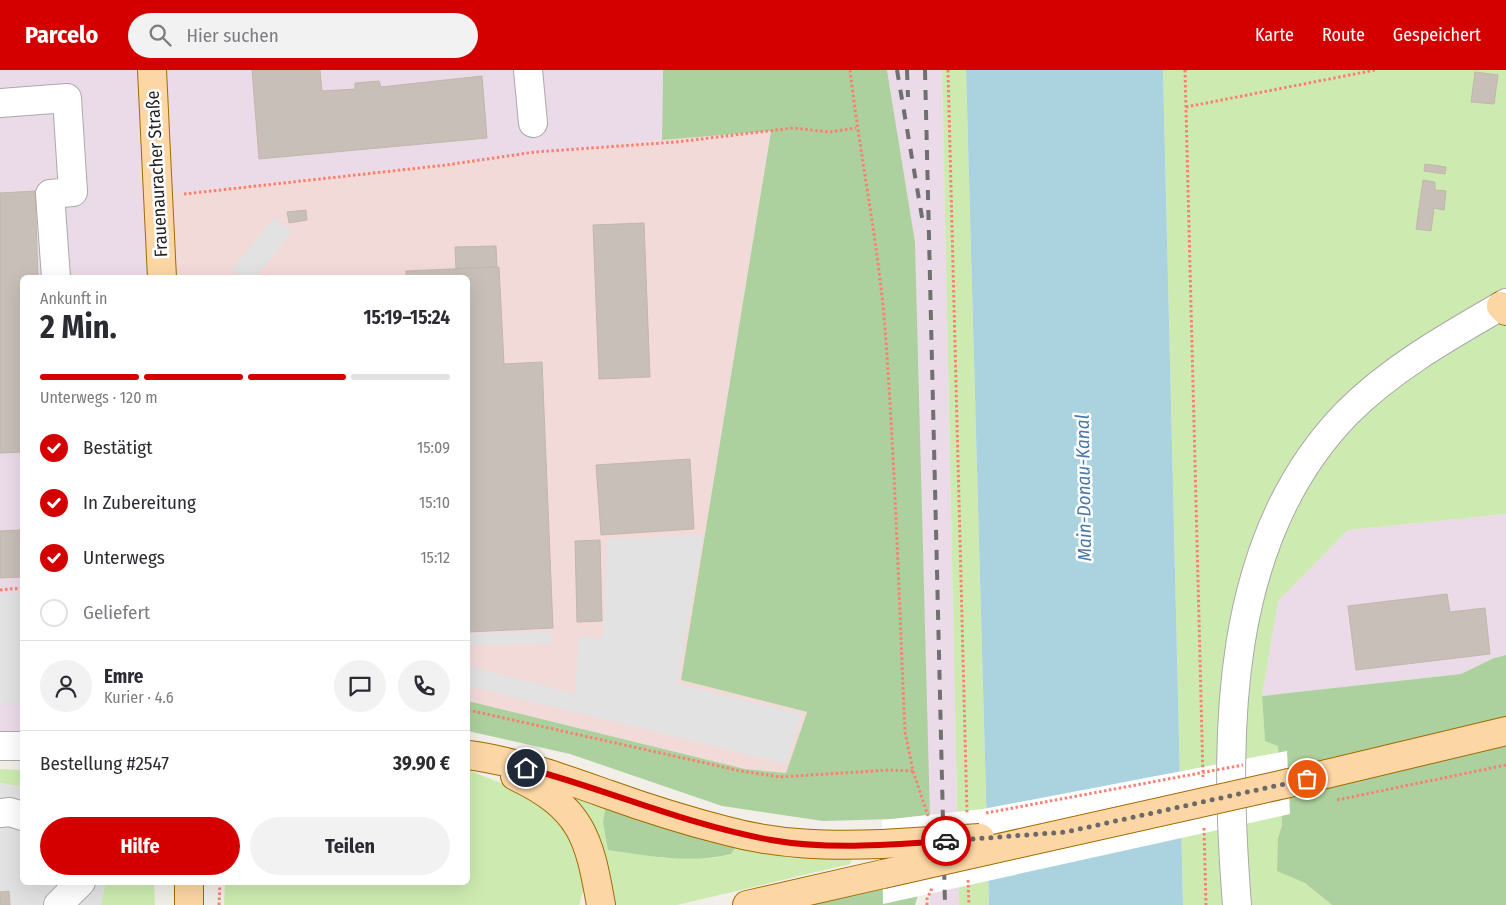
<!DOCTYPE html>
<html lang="de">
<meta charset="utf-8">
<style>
body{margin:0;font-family:"Fira Sans Condensed",sans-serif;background:#f2f2f3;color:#2b2b33;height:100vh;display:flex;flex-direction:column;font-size:19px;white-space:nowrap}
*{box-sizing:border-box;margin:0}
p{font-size:16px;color:#7c7c81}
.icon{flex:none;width:28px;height:28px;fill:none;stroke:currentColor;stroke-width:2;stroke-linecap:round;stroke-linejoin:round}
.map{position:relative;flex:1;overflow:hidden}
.details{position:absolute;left:20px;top:205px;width:450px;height:610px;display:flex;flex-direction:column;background:#fff;border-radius:8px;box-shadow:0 5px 20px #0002}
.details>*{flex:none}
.pin{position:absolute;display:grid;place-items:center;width:42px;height:42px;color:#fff;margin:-21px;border:2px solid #fff;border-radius:50%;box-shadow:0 1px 5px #0007}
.courier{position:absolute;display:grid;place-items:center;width:50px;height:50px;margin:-25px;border:4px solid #d40000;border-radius:50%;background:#fff;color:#222;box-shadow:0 1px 6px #0007}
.summary em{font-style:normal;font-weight:700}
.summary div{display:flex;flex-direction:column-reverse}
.summary{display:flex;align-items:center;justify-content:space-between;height:85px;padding:0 20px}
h1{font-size:32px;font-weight:700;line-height:38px}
.bar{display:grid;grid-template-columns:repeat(4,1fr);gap:8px 5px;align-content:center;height:60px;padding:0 20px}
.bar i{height:6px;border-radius:4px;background:#e1e1e2}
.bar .active{background:#d40000}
.bar p{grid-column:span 4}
.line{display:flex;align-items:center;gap:12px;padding:0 20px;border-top:1px solid #e1e1e2}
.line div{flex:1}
.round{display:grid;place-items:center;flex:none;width:52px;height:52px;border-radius:26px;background:#f2f2f3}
ol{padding:0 20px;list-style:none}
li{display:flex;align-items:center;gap:15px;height:55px}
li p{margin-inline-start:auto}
li .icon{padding:5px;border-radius:50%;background:#d40000;color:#fff;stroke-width:4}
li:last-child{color:#7c7c81}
li i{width:28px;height:28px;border:2px solid #e1e1e2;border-radius:50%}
.primary-button{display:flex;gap:10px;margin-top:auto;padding:10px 20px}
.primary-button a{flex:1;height:58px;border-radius:30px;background:#d40000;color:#fff;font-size:20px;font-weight:700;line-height:58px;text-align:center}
.primary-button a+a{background:#f2f2f3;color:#2b2b33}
header{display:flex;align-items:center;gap:30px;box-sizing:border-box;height:70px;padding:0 25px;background:#d40000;color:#fff}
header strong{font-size:24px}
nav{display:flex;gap:28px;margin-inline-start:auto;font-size:18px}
.search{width:350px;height:45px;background:#f2f2f3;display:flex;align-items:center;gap:12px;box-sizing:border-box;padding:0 18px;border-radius:28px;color:#7c7c81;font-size:19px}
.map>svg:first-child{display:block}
.commercial{fill:#f2dad9}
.industrial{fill:#ebdbe8}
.grass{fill:#cdebb0}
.forest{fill:#add19e}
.parking{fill:#e2e2e2}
.water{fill:#aad3df}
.pier{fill:#fff}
.building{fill:#c7bfb8;stroke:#c4b6ab}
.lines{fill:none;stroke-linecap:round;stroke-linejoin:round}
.minor-casing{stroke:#a9a9a9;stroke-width:30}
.major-casing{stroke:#a06b00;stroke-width:30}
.path{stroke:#fa8072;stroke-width:3;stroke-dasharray:2.5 2.5;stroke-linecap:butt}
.minor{stroke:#fff;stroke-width:28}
.major{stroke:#fcd6a4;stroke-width:28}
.rail{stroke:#707070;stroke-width:4;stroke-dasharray:10 10;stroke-linecap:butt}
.major-bridge-casing{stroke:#a06b00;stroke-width:30;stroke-linecap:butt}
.path-bridge{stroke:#fa8072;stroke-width:3;stroke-dasharray:2.5 2.5;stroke-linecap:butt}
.major-bridge{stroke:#fcd6a4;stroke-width:28}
.done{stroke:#6b6a68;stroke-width:5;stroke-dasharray:0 9}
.route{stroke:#d40000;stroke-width:6}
.labels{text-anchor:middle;stroke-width:5;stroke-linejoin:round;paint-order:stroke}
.street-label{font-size:18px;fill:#222;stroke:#fff}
.water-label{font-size:19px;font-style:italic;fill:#4a7aab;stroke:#fff}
</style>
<header>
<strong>Parcelo</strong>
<div class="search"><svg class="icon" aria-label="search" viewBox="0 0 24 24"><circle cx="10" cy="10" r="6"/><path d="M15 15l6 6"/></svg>Hier suchen</div>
<nav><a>Karte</a><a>Route</a><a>Gespeichert</a></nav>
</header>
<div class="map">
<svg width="1506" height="835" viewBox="0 0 1506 835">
<rect width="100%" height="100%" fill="#f2efe9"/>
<path class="commercial" d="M771,60L681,610L807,642L786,703L745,699L468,631V208L161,207L157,125L662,70Z"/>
<g class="industrial">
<path d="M0,0H663L662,70L157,125L161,207L22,208V678H0Z"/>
<path d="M887,0H942L959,835H930L915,172Z"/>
<path d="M1506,444V585L1494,588L1461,604L1262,626L1278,531L1348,460Z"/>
</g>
<g class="grass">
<path d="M942,0H966L989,835H959Z"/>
<path d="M1163,0H1506V444L1348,460L1278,531L1262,626L1265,670L1278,675L1282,755L1278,768L1289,805L1305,813L1332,835H1183Z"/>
<path d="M0,699L22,700V717L0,713Z"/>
<path d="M468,700L529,724L564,754L582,793L583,821L579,835H224L225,813L468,812Z"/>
<path d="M562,723L606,735L662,788H714L731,784L738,774L853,787L850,794L677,835H613Z"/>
<path d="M105,813H154L155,835H101Z"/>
</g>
<g class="forest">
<path d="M663,0H887L915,172L930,748L823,751L722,736L570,684L468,661V631L745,699L786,703L807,642L681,610L771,61L662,70Z"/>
<path d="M1506,585V835H1332L1305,813L1277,801L1278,768L1282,755L1278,676L1265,671L1262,626L1461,604L1494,588Z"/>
<path d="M606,735L738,774L731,784C691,794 649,786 608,780L603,752Z"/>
<path d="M928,789L915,835H800Z"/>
</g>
<g class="parking">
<path d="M274,148L292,163L256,207H243L232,199Z"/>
<path d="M703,465L677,614L802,644L786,694L468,616V596L575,624L579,567L603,568L607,469Z"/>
<path d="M22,524V632L0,634V525Z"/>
<path d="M552,562V574L468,575V563Z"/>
<path d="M0,713L22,717V812L105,813L101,835H0Z"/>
</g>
<path class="water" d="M966,0H1163L1183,835H989Z"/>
<path class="pier" d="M1287,681L1290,744L883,834L882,750L983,739Z"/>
<g class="building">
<path d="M252,0H320L322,21L355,19V13L379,11L381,17L482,6L487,68L259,89Z"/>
<path d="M1475,2L1498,5L1494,34L1471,32Z"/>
<path d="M1425,94L1446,97L1445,104L1424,101Z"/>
<path d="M1423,110L1435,112V120L1446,121L1444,140L1434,138L1431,161L1416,159Z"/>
<path d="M35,121L38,208H22V382L0,383V123Z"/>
<path d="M306,140L307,150L289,153L287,142Z"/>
<path d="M644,153L650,307L599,309L593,155Z"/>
<path d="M496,176L497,197L456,199L455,177Z"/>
<path d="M499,197L504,294L542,292L553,558L468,562V208H406V201Z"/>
<path d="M690,389L694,459L601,465L596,395Z"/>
<path d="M22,460V507L0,508V461Z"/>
<path d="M600,470L602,551L577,552L575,471Z"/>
<path d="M1447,524L1450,542L1485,538L1490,584L1356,600L1348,536Z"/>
<path d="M9,821L10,835H0V822Z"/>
</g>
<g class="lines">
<g class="minor-casing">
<g id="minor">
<path d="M528,0L533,53"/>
<path d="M0,33L67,28L73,122L50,124L56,208"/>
<path d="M0,676H22"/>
<path d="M0,743L10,742L22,746"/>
<path d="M58,835L81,812"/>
<path d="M1237,835C1224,668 1222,470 1348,342C1393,297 1451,265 1506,233"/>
</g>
</g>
<g class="major-casing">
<g id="major">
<path d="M152,0L162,208"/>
<path d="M1501,236L1506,241"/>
<path d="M468,685C515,691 562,708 607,724C646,738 687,751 727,761C778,775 830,776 882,774"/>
<path d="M515,706C582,738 589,767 601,835"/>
<path d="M1289,713L1506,661"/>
<path d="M189,835V812"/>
<path d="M747,835L883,804"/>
</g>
</g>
<g class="path">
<path d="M850,0C860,86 878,171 885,258C895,392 899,528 905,662L913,701L928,746"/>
<path d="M948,0L967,744"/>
<path d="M1185,0L1203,707"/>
<path d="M1186,37L1375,0"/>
<path d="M184,124L446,95L535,82L676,72L793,58L830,62L856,58"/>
<path d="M0,520L22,518"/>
<path d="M468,640L741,701L780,707L889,700L913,701"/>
<path d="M1337,730L1506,695"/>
<path d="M1204,758L1206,835"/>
<path d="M968,810L969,835"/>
<path d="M219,835L220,812"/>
<path d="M927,835V829L932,818"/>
</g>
<use href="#minor" class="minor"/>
<use href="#major" class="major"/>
<g class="rail">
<path d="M897,0L923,153"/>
<path d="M907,0L908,27"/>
<path d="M925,0L945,835"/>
</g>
<g class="major-bridge-casing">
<g id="major-bridge">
<path d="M882,774L980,768"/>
<path d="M883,804L1289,713"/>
</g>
</g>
<path class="path-bridge" d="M986,743L1243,695"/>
<use href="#major-bridge" class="major-bridge"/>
</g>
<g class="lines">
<path class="done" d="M946,771L1066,762L1307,709"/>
<path class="route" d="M526,698C608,720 687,755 771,770C828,780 889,775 946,771"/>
</g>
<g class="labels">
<g class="street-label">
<text transform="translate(157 104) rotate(-93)" y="6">Frauenauracher Straße</text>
</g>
<g class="water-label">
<text transform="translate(1083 418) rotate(-91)" y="7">Main-Donau-Kanal</text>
</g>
</g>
</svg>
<div class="pin" style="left:1307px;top:709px;background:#ea580c"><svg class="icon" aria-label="bag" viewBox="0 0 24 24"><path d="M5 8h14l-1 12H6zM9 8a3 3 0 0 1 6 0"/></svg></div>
<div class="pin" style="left:526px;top:698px;background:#1f2937"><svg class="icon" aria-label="home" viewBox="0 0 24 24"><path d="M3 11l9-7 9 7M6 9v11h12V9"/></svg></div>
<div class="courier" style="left:946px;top:771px"><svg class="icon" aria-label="car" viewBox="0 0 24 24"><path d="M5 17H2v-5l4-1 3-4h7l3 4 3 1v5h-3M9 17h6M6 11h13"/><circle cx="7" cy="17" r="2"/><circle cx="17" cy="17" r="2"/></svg></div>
<section class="details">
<div class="summary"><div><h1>2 Min.</h1><p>Ankunft in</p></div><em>15:19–15:24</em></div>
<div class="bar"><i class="active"></i><i class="active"></i><i class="active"></i><i></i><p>Unterwegs · 120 m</p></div>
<ol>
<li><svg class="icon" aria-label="check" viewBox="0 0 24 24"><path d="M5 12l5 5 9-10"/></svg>Bestätigt<p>15:09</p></li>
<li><svg class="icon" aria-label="check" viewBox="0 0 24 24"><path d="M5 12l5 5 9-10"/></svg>In Zubereitung<p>15:10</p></li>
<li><svg class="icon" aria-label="check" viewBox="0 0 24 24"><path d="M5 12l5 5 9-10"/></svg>Unterwegs<p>15:12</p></li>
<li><i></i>Geliefert</li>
</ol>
<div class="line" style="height:90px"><a class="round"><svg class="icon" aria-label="person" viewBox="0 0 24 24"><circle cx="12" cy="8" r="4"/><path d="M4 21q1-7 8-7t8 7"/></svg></a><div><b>Emre</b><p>Kurier · 4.6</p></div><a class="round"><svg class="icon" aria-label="chat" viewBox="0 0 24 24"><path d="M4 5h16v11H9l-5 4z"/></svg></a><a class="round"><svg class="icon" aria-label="phone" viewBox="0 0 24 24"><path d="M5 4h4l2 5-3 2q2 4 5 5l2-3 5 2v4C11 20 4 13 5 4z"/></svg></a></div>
<div class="line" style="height:65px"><div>Bestellung #2547</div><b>39.90 €</b></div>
<div class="primary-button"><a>Hilfe</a><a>Teilen</a></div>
</section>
</div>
